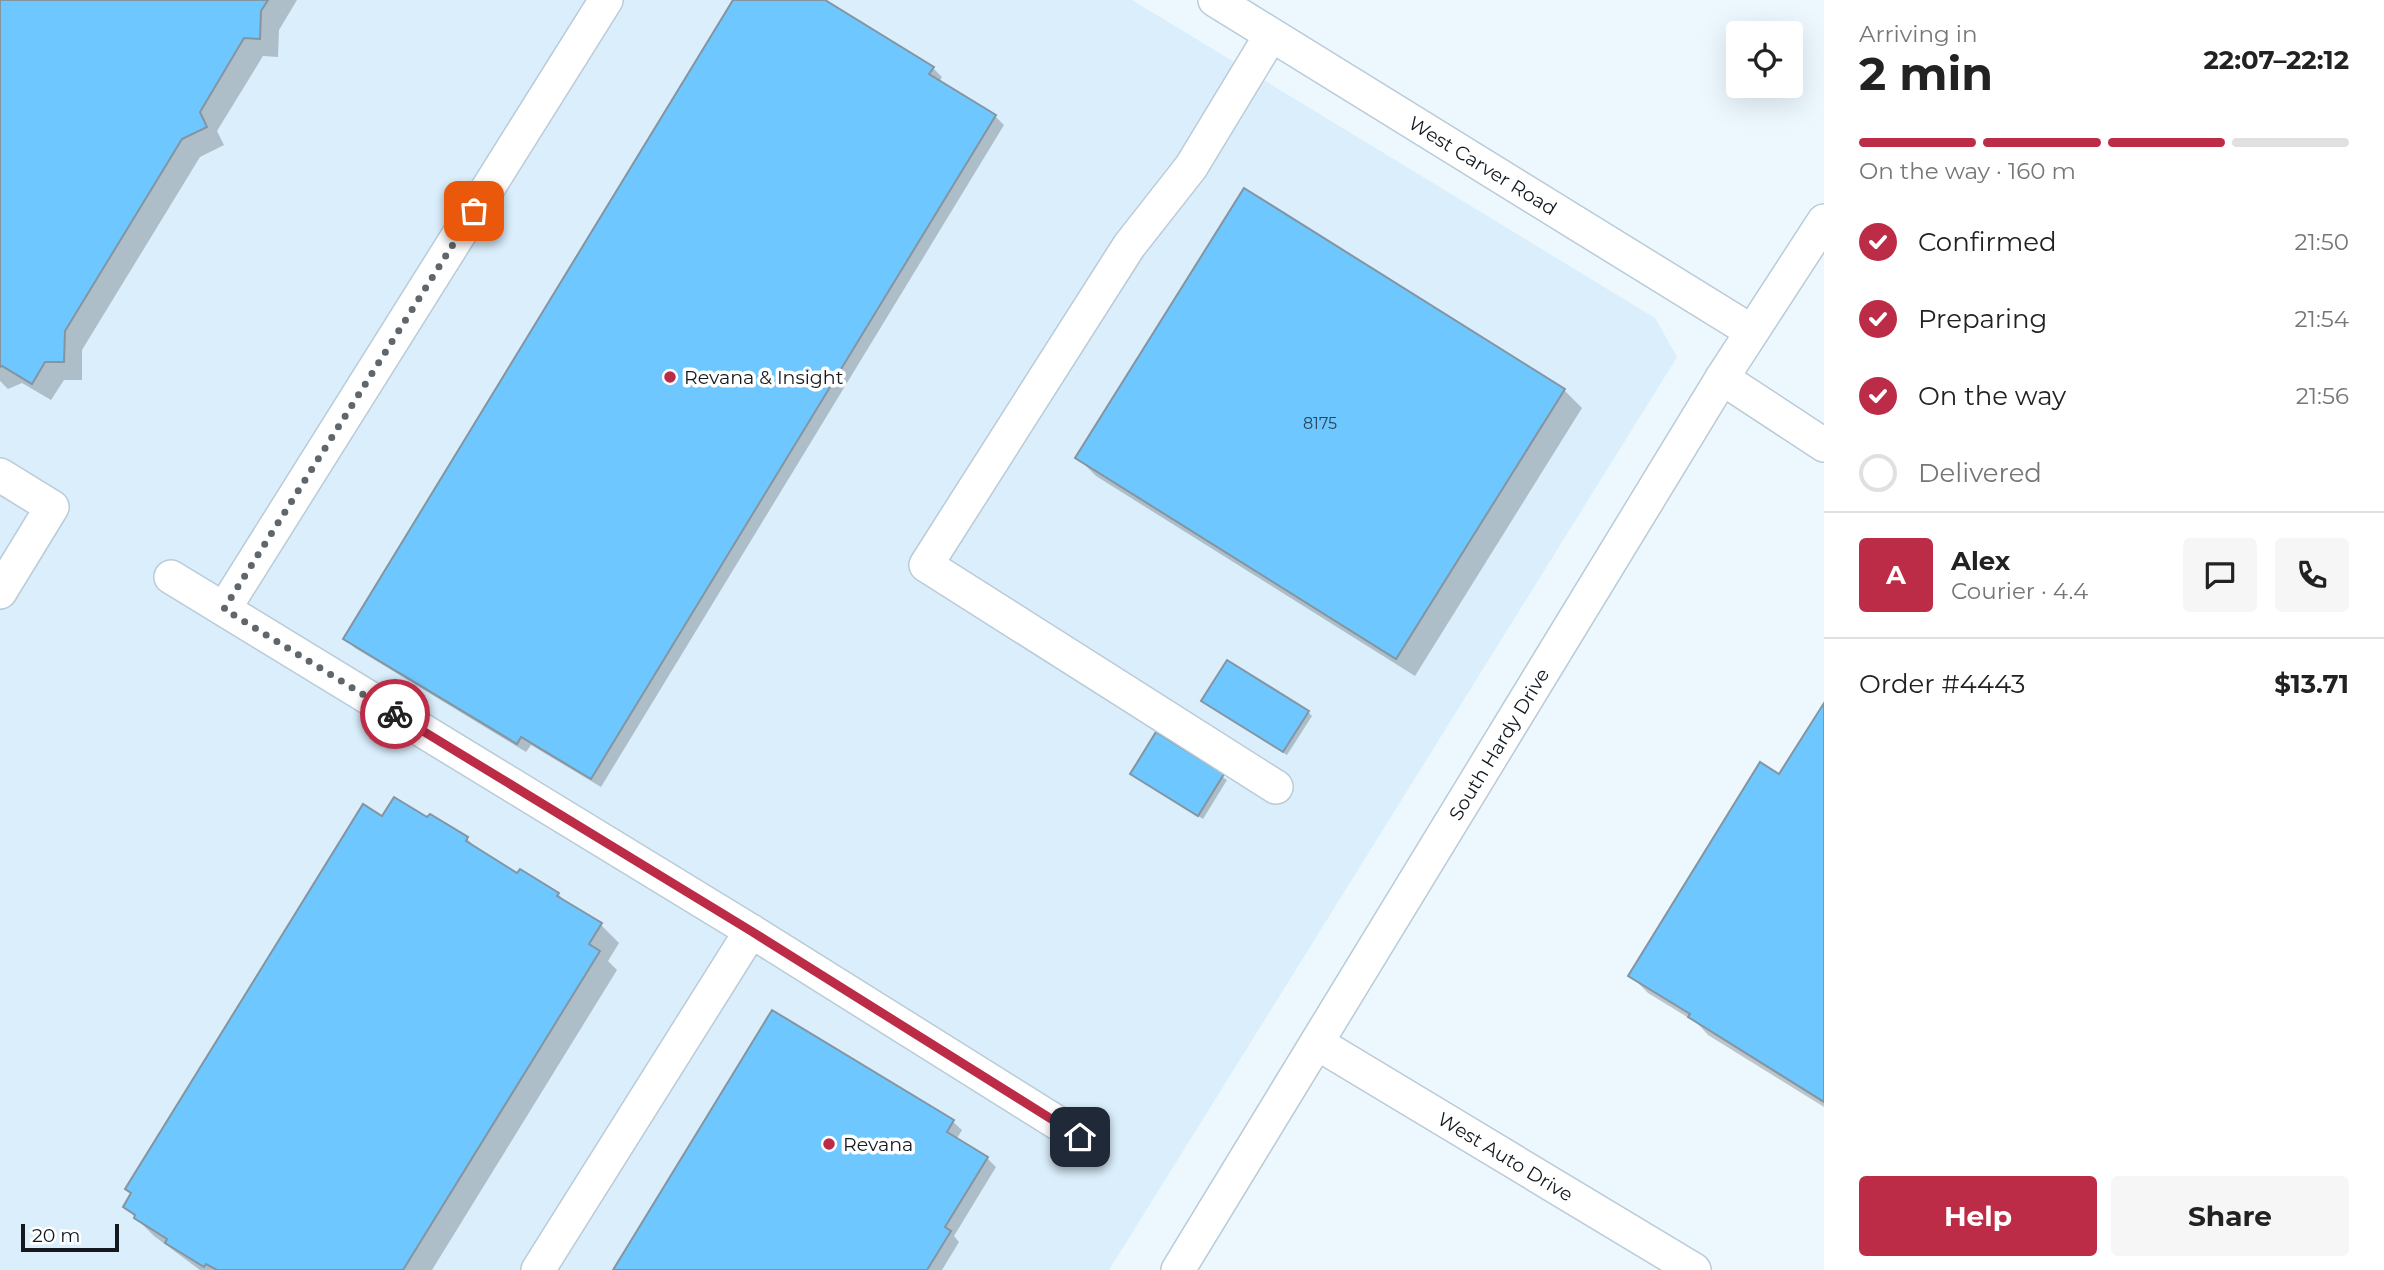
<!DOCTYPE html>
<meta charset="utf-8">
<style>
body{margin:0;font-family:Montserrat,sans-serif;background:#f6f6f6;color:#222;height:100vh;display:flex;flex-direction:column;font-size:26px;white-space:nowrap}
*{box-sizing:border-box;margin:0}
p{font-size:23px;color:#767676}
.icon{flex:none;width:38px;height:38px;fill:none;stroke:currentColor;stroke-width:2;stroke-linecap:round;stroke-linejoin:round}
.map{position:relative;flex:1;overflow:hidden}
.sheet{display:flex;flex-direction:column;background:#fff;width:560px}
.sheet>*{flex:none}
.controls{position:absolute;left:1726px;top:21px;display:grid;gap:14px}
.controls a{display:grid;place-items:center;width:77px;height:77px;border-radius:7px;background:#fff;box-shadow:0 7px 28px #0002;font-size:35px}
.scale{position:absolute;left:21px;bottom:18px;width:98px;box-sizing:border-box;padding-left:7px;border:4px solid #13191e;border-top:0;font-size:19px;line-height:24px;white-space:nowrap;color:#13191e;-webkit-text-stroke:5px #fff;paint-order:stroke}
.pin{position:absolute;display:grid;place-items:center;width:60px;height:60px;color:#fff;margin:-30px;border-radius:14px;box-shadow:0 4px 10px #0006}
.courier{position:absolute;display:grid;place-items:center;width:70px;height:70px;margin:-35px;border:5px solid #bd2c47;border-radius:50%;background:#fff;color:#222;box-shadow:0 2px 9px #0007}
.summary em{font-style:normal;font-weight:700}
.summary div{display:flex;flex-direction:column-reverse}
.summary{display:flex;align-items:center;justify-content:space-between;height:119px;padding:0 35px}
h1{font-size:46px;font-weight:700;line-height:52px}
.bar{display:grid;grid-template-columns:repeat(4,1fr);gap:10px 7px;align-content:center;height:84px;padding:0 35px}
.bar i{height:9px;border-radius:5px;background:#e0e0e0}
.bar .selected{background:#bd2c47}
.bar p{grid-column:span 4}
.line{display:flex;align-items:center;gap:18px;padding:0 35px;border-top:2px solid #e0e0e0}
.line div{flex:1}
.round{display:grid;place-items:center;flex:none;width:74px;height:74px;border-radius:7px;background:#f6f6f6}
ol{padding:0 35px;list-style:none}
li{display:flex;align-items:center;gap:21px;height:77px}
li p{margin-inline-start:auto}
li .icon{padding:7px;border-radius:50%;background:#bd2c47;color:#fff;stroke-width:4}
li:last-child{color:#767676}
li i{width:38px;height:38px;border:4px solid #e0e0e0;border-radius:50%}
.button{display:flex;gap:14px;margin-top:auto;padding:14px 35px}
.button a{flex:1;height:80px;border-radius:7px;background:#bd2c47;color:#fff;font-size:28px;font-weight:700;line-height:80px;text-align:center}
.button a+a{background:#f6f6f6;color:#222}
main{display:flex;flex:1;min-height:0}
.map>svg:first-child{display:block}
.built{fill:#daeefc}
.shadow{fill:#0003}
.building{fill:#6ec7ff;stroke:#8495a1;stroke-width:2}
.lines{fill:none;stroke-linecap:round;stroke-linejoin:round}
.minor-casing{stroke:#bacbd8;stroke-width:36}
.minor{stroke:#fff;stroke-width:33}
.done{stroke:#5f676c;stroke-width:7;stroke-dasharray:0 12.6}
.route{stroke:#bd2c47;stroke-width:9}
.poi-dot{fill:#bd2c47;stroke:#fff;stroke-width:2.5}
.labels{text-anchor:middle;stroke-width:7;stroke-linejoin:round;paint-order:stroke}
.number-label{font-size:16px;fill:#2a4456}
.street-label{font-size:19px;fill:#13191e;stroke:#fff}
.poi-label{font-size:19px;fill:#13191e;stroke:#fff;text-anchor:start}
</style>
<main>
<div class="map">
<svg width="1824" height="1270" viewBox="0 0 1824 1270">
<rect width="100%" height="100%" fill="#ecf7fe"/>
<path class="built" d="M0,0H1132L1655,318L1677,357L1109,1270H0Z"/>
<g class="shadow">
<path d="M0,0H297L279,30L278,57L263,56L217,131L224,145L200,157L82,350V380H64L51,400L22,383L8,389L0,381Z"/>
<path d="M735,0H821L933,68L942,77L939,82L995,116L1004,125L601,787L531,745L526,752L355,648L345,638Z"/>
<path d="M1564,390L1582,408L1415,676L1096,476L1078,458Z"/>
<path d="M1203,701L1308,712L1312,716L1287,755Z"/>
<path d="M1824,706V1107L1708,1035L1697,1023L1648,993L1630,975L1780,776Z"/>
<path d="M1157,734L1227,780L1203,819L1137,777Z"/>
<path d="M430,816L467,839L481,852L518,875L558,894L570,906L601,925L619,943L608,961L617,970L432,1270H200L154,1236L125,1207L133,1195L127,1189L383,818L428,820Z"/>
<path d="M952,1121L962,1130L956,1140L987,1158L996,1167L954,1236L959,1242L942,1270H615Z"/>
</g>
<g class="building">
<path d="M0,0H268L261,11L260,39L244,38L200,112L207,127L182,139L65,331L64,362H45L32,384L2,366L0,367Z"/>
<path d="M733,0H825L934,67L929,74L996,115L591,779L521,737L517,744L343,639Z"/>
<path d="M1244,188L1565,389L1396,659L1075,458Z"/>
<path d="M1227,660L1309,711L1283,752L1201,701Z"/>
<path d="M1824,703V1102L1688,1017L1690,1014L1628,976L1760,762L1779,774Z"/>
<path d="M1156,732L1224,774L1198,816L1130,774Z"/>
<path d="M394,797L427,817L430,814L468,837L466,841L517,873L520,869L559,893L557,896L602,923L589,944L600,951L403,1270H217L206,1264L204,1267L165,1243L167,1239L134,1218L135,1215L123,1207L131,1193L125,1189L363,804L382,816Z"/>
<path d="M772,1010L954,1120L947,1132L988,1157L945,1227L951,1231L927,1270H613Z"/>
</g>
<g class="lines">
<g class="minor-casing">
<g id="minor">
<path id="s1" d="M1215,0L1751,331"/>
<path d="M1271,35L1191,167L1129,246L926,565L1276,787"/>
<path d="M1722,378L1824,445"/>
<path d="M0,475L52,507L0,592"/>
<path d="M171,577L751,931L1080,1137"/>
<path d="M224,609L606,0"/>
<path id="s2" d="M1317,1043L1694,1270"/>
<path d="M538,1270L751,931"/>
<path id="s3" d="M1178,1270L1722,378L1824,221"/>
</g>
</g>
<use href="#minor" class="minor"/>
</g>
<g class="lines">
<path class="done" d="M395,714L224,609L474,211"/>
<path class="route" d="M395,714L751,931L1080,1137"/>
</g>
<g class="poi-dot">
<circle cx="670" cy="377" r="7"/>
<circle cx="829" cy="1144" r="7"/>
</g>
<g class="labels">
<g class="number-label">
<text x="1320" y="429">8175</text>
</g>
<g class="street-label">
<text dy="7" stroke="none"><textPath href="#s1" startOffset="315">West Carver Road</textPath></text>
<text dy="7" stroke="none"><textPath href="#s3" startOffset="616">South Hardy Drive</textPath></text>
<text dy="7" stroke="none"><textPath href="#s2" startOffset="220">West Auto Drive</textPath></text>
</g>
<g class="poi-label">
<text x="684" y="384">Revana &amp; Insight</text>
<text x="843" y="1151">Revana</text>
</g>
</g>
</svg>
<div class="controls">
<a><svg class="icon" aria-label="locate" viewBox="0 0 24 24"><circle cx="12" cy="12" r="6"/><path d="M12 2v4M12 18v4M2 12h4M18 12h4"/></svg></a>
</div>
<div class="scale">20 m</div>
<div class="pin" style="left:474px;top:211px;background:#ea580c"><svg class="icon" aria-label="bag" viewBox="0 0 24 24"><path d="M5 8h14l-1 12H6zM9 8a3 3 0 0 1 6 0"/></svg></div>
<div class="pin" style="left:1080px;top:1137px;background:#1f2937"><svg class="icon" aria-label="home" viewBox="0 0 24 24"><path d="M3 11l9-7 9 7M6 9v11h12V9"/></svg></div>
<div class="courier" style="left:395px;top:714px"><svg class="icon" aria-label="bike" viewBox="0 0 24 24"><circle cx="6" cy="16" r="4"/><circle cx="18" cy="16" r="4"/><path d="M6 16l4-8h5l3 8M10 8l3 8H6M13 5h3"/></svg></div>
</div>
<section class="sheet">
<div class="summary"><div><h1>2 min</h1><p>Arriving in</p></div><em>22:07–22:12</em></div>
<div class="bar"><i class="selected"></i><i class="selected"></i><i class="selected"></i><i></i><p>On the way · 160 m</p></div>
<ol>
<li><svg class="icon" aria-label="check" viewBox="0 0 24 24"><path d="M5 12l5 5 9-10"/></svg>Confirmed<p>21:50</p></li>
<li><svg class="icon" aria-label="check" viewBox="0 0 24 24"><path d="M5 12l5 5 9-10"/></svg>Preparing<p>21:54</p></li>
<li><svg class="icon" aria-label="check" viewBox="0 0 24 24"><path d="M5 12l5 5 9-10"/></svg>On the way<p>21:56</p></li>
<li><i></i>Delivered</li>
</ol>
<div class="line" style="height:126px"><b class="round" style="background:#bd2c47;color:#fff">A</b><div><b>Alex</b><p>Courier · 4.4</p></div><a class="round"><svg class="icon" aria-label="chat" viewBox="0 0 24 24"><path d="M4 5h16v11H9l-5 4z"/></svg></a><a class="round"><svg class="icon" aria-label="phone" viewBox="0 0 24 24"><path d="M5 4h4l2 5-3 2q2 4 5 5l2-3 5 2v4C11 20 4 13 5 4z"/></svg></a></div>
<div class="line" style="height:91px"><div>Order #4443</div><b>$13.71</b></div>
<div class="button"><a>Help</a><a>Share</a></div>
</section>
</main>
